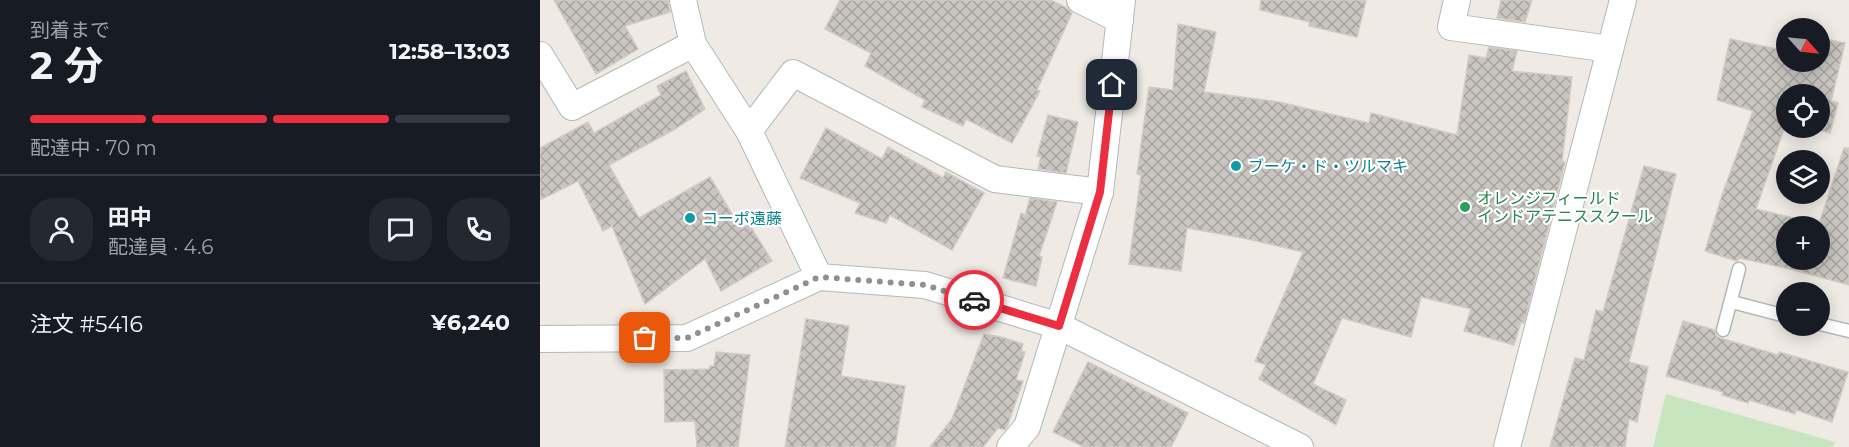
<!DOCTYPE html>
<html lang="ja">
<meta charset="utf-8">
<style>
body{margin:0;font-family:Montserrat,"Noto Sans JP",sans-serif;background:#242831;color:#f1f3f6;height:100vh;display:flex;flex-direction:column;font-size:22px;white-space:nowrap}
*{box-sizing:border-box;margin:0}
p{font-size:20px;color:#9ea1a6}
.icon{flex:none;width:33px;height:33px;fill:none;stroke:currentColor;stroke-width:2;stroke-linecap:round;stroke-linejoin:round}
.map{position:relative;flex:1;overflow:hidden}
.panel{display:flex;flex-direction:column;background:#171b24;width:540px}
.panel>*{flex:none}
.needle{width:39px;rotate:117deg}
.tools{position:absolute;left:1236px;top:18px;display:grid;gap:12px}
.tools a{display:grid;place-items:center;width:54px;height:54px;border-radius:50%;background:#171b24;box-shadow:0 3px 15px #0003;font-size:30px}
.pin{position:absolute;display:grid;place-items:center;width:51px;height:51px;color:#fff;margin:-26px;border-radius:12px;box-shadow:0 3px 9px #0006}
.courier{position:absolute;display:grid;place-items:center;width:60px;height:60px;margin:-30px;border:4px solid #eb2e40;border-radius:50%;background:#fff;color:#222;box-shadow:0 2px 8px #0007}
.head em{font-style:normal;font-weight:700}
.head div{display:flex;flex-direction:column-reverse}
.head{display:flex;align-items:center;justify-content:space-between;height:102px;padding:0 30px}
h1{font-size:39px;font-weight:700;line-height:45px}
.bar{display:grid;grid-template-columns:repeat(4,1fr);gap:9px 6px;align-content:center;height:72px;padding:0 30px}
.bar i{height:8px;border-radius:4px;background:#363941}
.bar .selected{background:#eb2e40}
.bar p{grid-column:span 4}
.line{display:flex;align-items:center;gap:15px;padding:0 30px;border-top:2px solid #363941}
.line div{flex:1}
.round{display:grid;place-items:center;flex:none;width:63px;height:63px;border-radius:24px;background:#242831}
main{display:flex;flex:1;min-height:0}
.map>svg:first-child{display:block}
.pitch{fill:#c7e6c0}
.building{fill:url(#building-cross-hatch);stroke:#d3cbc2;stroke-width:1.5;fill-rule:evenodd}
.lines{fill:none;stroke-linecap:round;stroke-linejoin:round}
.service-casing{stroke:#b4b8bb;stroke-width:15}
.minor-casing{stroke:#b4b8bb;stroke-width:28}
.service{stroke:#fff;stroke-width:12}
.minor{stroke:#fff;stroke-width:26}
.done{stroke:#8f9191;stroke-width:6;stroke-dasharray:0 10.8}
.route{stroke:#eb2e40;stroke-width:8}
.culture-dot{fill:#0f9aa8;stroke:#fff;stroke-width:2}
.leisure-dot{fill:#2e9e5b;stroke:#fff;stroke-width:2}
.labels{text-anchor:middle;stroke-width:4.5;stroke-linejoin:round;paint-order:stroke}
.culture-label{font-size:16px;fill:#0d838f;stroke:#fff;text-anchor:start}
.leisure-label{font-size:16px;fill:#27864d;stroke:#fff;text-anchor:start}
</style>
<main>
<section class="panel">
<div class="head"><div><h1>2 分</h1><p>到着まで</p></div><em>12:58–13:03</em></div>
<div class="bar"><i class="selected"></i><i class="selected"></i><i class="selected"></i><i></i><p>配達中 · 70 m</p></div>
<div class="line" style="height:108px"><a class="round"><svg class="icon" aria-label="person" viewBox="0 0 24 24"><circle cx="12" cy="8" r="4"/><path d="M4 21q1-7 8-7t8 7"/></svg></a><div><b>田中</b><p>配達員 · 4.6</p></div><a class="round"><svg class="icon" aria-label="chat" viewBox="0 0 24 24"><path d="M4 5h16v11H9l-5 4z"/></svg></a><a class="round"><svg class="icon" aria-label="phone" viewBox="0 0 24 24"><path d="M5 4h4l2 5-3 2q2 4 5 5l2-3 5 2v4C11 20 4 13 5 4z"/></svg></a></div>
<div class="line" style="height:78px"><div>注文 #5416</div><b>¥6,240</b></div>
</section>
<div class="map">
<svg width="1309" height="447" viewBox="0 0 1309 447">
<defs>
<pattern id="building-cross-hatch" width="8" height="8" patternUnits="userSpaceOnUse" patternTransform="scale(1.5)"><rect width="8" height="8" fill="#c9c5c0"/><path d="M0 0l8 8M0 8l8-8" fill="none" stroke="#a6a3a0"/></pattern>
</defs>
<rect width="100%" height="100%" fill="#efeae4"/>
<path class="pitch" d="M1126,394L1295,442L1293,447H1113Z"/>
<g class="building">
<path d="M14,0H128L130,12L85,26L98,49L56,74Z"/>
<path d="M300,0H511L527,8L532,13L497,90L500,91L472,143L426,119L423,126L382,107L385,100L325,66L331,53L285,29Z"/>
<path d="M721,0H826L817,37L769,26L770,22L720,10Z"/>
<path d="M961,0H992L985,22L957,18Z"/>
<path d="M638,24L676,32L664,92L739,102L829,123L831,113L917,135L929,55L946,58L949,47L977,51L972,71L1032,77L1022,161L1025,162L984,323L981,322L974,345L924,331L931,309L881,297L871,337L802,318L773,384L806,400L796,425L719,379L726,365L715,361L763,252L703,238L647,228L641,271L589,264L601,175L597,174L609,87L633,90Z"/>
<path d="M1280,38L1305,43L1291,101L1298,103L1290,133L1271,128H1280V94H1246V123L1216,209L1279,224L1304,148H1309V285L1246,268L1199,258L1197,261L1165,251L1183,192L1213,111L1177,100L1190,39L1246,51V62H1280ZM1246,226H1280V260H1246Z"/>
<path d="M146,71L165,109L135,129L69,165L99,218L170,177L201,229L209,224L232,261L181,291L165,259L105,304L72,226L63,231L38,181L0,200V148L48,122L54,133L121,95L117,86Z"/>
<path d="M508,115L538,122L526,173L498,169L501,157L497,156Z"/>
<path d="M286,128L342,159L348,147L403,178L406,172L444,193L412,250L350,215L346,223L315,213L320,203L260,178Z"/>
<path d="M1104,166L1136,174L1089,362L1108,367L1097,422L1089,419L1085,447H1010L1035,358L1044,360L1056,310L1063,312Z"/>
<path d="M490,198L517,202L499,256L502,257L496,286L463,278L481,213L485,215Z"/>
<path d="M266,319L309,326L301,376L365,386L355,447H245Z"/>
<path d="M1143,321L1175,330L1176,336L1180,338L1238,355L1239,352L1308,372L1292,422L1256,410L1255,414L1209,400L1208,403L1182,395L1183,392L1126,376Z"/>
<path d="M444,334L461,337L483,344L481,351L485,352L476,380L483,381L467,427L465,430L458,428L443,447H390L412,419Z"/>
<path d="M176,352L210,355L198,447H157L155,421L125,422L124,370L169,369L170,366H174Z"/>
<path d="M548,362L648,413L631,447H544L513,432Z"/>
</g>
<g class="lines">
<g class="service-casing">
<g id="service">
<path d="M1192,302L1246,316"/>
<path d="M1280,324L1309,331"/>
<path d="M1183,330L1199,269"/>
</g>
</g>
<g class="minor-casing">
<g id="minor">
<path d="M143,0L153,44L209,131L279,277"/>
<path d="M540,0L580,20"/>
<path d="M917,0L911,27L1070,49"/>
<path d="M0,55L32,107L153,44"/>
<path d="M209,131L253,73L455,179L560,192"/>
<path d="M0,339L147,338L279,277L385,285L519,326L760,447"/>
<path d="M470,447L487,427L560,192L582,0"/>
<path d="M967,447L1083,0"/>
</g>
</g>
<use href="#service" class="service"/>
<use href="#minor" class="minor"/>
</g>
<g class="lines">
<path class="done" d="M105,338H147L279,277L385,285L434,300"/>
<path class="route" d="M434,300L519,326L560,192L572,85"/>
</g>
<g class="culture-dot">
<circle cx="696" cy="166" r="6"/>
<circle cx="150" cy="218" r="6"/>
</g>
<circle class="leisure-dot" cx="925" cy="207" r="6"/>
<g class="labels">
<g class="culture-label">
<text x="708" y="172">ブーケ・ド・ツルマキ</text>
<text x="162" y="224">コーポ遠藤</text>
</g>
<g class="leisure-label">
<text x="937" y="204">オレンジフィールド<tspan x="937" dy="18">インドアテニススクール</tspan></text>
</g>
</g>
</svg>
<div class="tools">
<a><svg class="needle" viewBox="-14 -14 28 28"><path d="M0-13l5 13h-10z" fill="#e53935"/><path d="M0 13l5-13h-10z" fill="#9ea1a6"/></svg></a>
<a><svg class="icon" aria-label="locate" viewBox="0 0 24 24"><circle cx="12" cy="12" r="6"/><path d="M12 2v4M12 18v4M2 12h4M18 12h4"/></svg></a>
<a><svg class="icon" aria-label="layers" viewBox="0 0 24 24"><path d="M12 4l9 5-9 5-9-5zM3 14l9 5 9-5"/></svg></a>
<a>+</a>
<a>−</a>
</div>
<div class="pin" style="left:105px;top:338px;background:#ea580c"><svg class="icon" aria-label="bag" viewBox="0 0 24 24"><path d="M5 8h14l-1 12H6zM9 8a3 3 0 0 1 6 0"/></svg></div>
<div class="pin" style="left:572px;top:85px;background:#1f2937"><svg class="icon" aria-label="home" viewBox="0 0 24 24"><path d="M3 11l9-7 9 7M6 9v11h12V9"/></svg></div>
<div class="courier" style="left:434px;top:300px"><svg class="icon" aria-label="car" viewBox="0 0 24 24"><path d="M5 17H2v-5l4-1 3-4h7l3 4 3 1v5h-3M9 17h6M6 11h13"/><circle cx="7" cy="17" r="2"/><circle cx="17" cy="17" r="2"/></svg></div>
</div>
</main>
